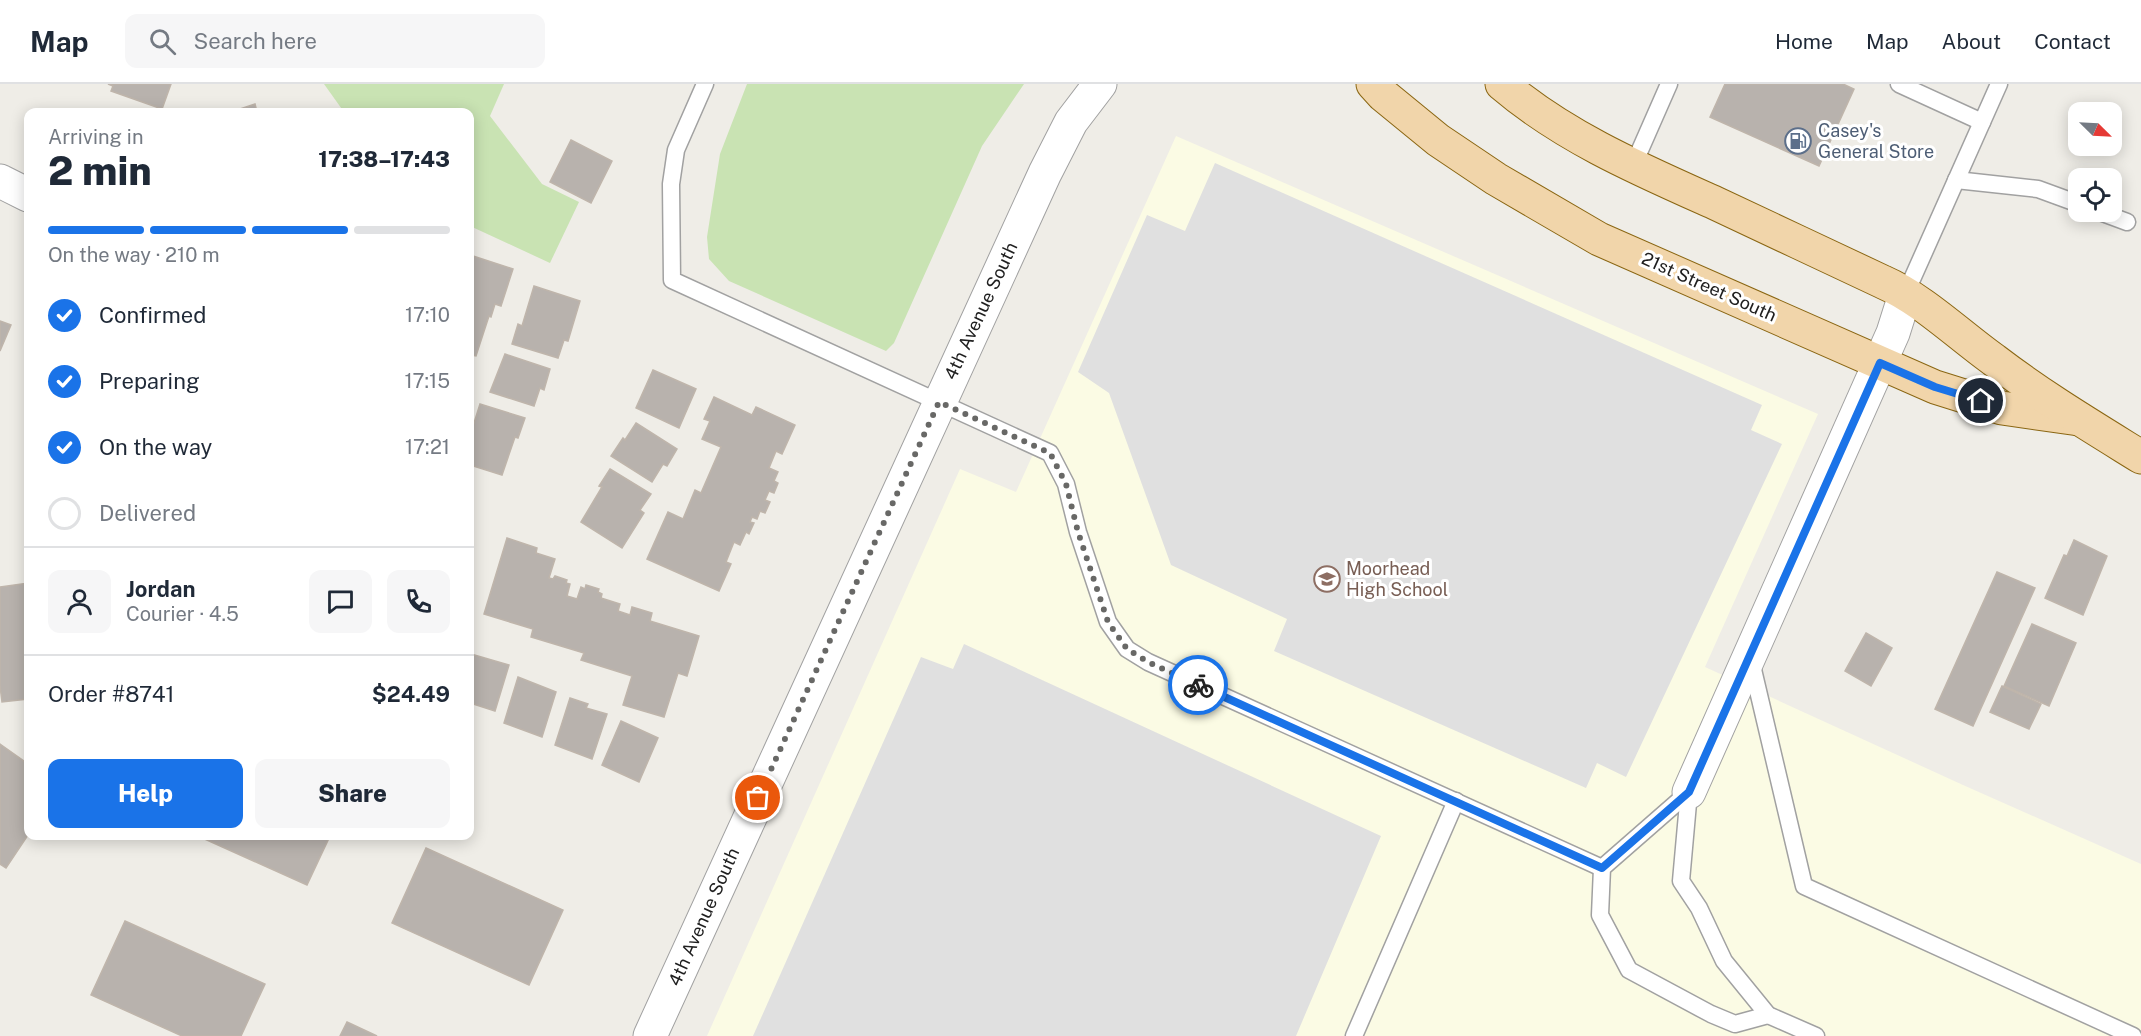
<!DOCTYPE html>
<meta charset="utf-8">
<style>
body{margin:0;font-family:"Public Sans",sans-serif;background:#f6f6f7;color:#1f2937;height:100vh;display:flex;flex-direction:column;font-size:22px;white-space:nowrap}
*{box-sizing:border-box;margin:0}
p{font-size:20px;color:#747a83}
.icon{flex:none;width:33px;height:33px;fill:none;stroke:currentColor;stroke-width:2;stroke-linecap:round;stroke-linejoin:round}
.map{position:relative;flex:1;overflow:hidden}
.panel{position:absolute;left:24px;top:24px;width:450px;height:732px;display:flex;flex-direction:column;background:#fff;border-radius:12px;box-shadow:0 3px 15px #0003}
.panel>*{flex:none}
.needle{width:39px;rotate:114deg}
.controls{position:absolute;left:2068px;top:18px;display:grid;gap:12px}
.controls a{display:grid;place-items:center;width:54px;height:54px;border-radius:12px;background:#fff;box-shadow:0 3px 15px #0003;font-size:30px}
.pin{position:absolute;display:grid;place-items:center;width:51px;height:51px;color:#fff;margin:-26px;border:3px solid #fff;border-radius:50%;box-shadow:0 2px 6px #0007}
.courier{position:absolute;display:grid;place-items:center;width:60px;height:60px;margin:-30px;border:4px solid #1a73e8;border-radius:50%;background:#fff;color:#222;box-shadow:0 2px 8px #0007}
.headline em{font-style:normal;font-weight:800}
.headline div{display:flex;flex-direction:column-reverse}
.headline{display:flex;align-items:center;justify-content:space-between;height:102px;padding:0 24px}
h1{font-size:39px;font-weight:800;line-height:45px}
.bar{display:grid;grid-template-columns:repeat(4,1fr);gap:9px 6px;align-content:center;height:72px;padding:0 24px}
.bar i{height:8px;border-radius:4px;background:#e0e1e3}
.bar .active{background:#1a73e8}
.bar p{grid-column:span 4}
.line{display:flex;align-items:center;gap:15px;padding:0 24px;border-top:2px solid #e0e1e3}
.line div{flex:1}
.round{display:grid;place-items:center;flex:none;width:63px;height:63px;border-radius:12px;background:#f6f6f7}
ol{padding:0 24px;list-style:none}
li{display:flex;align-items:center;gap:18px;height:66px}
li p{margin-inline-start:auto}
li .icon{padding:6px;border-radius:50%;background:#1a73e8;color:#fff;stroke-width:4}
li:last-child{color:#747a83}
li i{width:33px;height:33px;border:3px solid #e0e1e3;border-radius:50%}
.action{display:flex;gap:12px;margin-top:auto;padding:12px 24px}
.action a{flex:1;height:69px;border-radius:12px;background:#1a73e8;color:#fff;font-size:24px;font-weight:800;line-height:69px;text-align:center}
.action a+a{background:#f6f6f7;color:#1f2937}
header{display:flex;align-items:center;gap:36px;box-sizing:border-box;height:84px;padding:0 30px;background:#fff;border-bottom:2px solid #e0e1e3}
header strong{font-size:28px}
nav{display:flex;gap:33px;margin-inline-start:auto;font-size:21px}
.search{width:420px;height:54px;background:#f6f6f7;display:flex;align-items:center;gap:15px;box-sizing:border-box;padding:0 21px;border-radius:12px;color:#747a83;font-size:22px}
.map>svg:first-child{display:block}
.education{fill:#fbfbe4}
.grass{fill:#c9e3b3}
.parking{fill:#e0e0e0}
.building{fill:#b8b2ad;stroke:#bfb5ab;stroke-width:1.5}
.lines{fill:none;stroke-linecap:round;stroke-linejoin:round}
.service-casing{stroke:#a1a1a1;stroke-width:19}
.minor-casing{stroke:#a1a1a1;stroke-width:35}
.tertiary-casing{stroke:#a1a1a1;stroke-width:35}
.primary-casing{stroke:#8a6612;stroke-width:35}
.service{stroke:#fff;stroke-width:16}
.minor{stroke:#fff;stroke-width:33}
.tertiary{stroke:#fff;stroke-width:33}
.primary{stroke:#f1d5aa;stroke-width:33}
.done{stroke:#686866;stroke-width:6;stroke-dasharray:0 10.8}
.route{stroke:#1a73e8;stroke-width:8}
.labels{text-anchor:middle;stroke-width:6;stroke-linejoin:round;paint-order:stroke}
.service-label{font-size:18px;fill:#4e5e75;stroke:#fff;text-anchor:start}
.street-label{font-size:18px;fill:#202020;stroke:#fff}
.education-label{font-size:18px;fill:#785e54;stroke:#fff;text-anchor:start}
</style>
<header>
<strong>Map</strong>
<div class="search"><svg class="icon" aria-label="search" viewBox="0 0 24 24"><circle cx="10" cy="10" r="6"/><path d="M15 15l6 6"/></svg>Search here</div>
<nav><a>Home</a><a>Map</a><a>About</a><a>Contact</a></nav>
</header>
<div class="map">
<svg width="2141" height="952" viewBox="0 0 2141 952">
<rect width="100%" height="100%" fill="#efede7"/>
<path class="education" d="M1176,52L1818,330L1705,583L1963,701L2141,780V952H707L960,385L1016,408Z"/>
<g class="grass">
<path d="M324,0H504L490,32L542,100L579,118L550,179L470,142V28H344Z"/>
<path d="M747,0H1024L982,62L894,259L886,267L729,197L709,175L707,153L720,70Z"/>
</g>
<g class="parking">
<path d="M1215,79L1762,321L1751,346L1782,360L1626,693L1597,679L1586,704L1274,567L1287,535L1171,481L1109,309L1078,288L1147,131L1185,147Z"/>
<path d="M964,560L1381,752L1296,952H753L921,573L953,585Z"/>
</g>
<g class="building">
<path d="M108,0H171L162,25L111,7L113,2Z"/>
<path d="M1725,0H1843L1854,5L1819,82L1710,33Z"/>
<path d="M255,20L257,28H231Z"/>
<path d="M571,56L612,77L591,119L550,98Z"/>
<path d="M470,171L513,185L501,222L495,220L491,233L489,232L476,272L471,271L470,277Z"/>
<path d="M534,202L580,217L568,257L564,256L558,274L512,260L518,240L522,242Z"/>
<path d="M0,237L11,241L0,267Z"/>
<path d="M505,270L550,285L544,306L540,304L534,322L490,308Z"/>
<path d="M653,286L696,305L679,344L636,324Z"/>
<path d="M714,313L752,331L756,323L795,341L782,370L776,367L769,384L778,388L774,397L778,399L774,409L769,407L765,416L770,418L765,429L760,427L757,435L752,433L750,438L754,439L749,450L746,448L740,461L734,458L726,478L731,480L719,507L647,475L668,428L683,435L695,406L701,409L721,363L702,355L710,337L704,335Z"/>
<path d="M480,320L525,334L518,354L515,353L502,391L470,381V338L474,339Z"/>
<path d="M636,339L677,365L667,382L663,380L652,398L611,372L623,354L625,356Z"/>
<path d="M610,385L651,410L640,426L644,429L622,464L581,438L602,403L599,402Z"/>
<path d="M507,454L537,464L536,469L555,475L549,494L553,495L555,492L567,496L566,499L570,500L567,512L577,515L581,503L585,505L586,501L599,505L598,508L602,510L601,514L620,520L618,527L630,531L632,523L652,529L650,537L699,552L687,592L678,589L664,633L623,621L632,592L581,576L584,569L531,553L533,545L484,530Z"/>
<path d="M2074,456L2107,472L2083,531L2045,514L2064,471L2067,472Z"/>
<path d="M1997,488L2035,504L1973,642L1935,625Z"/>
<path d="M28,499V615L2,618L0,602V503Z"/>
<path d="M2032,540L2076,559L2049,622L2004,602Z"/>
<path d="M1866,549L1892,564L1871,602L1845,587Z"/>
<path d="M471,570L509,581L495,627L470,619Z"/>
<path d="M518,593L556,608L542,653L504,639Z"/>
<path d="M2002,602L2041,620L2029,645L1990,628Z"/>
<path d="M570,614L588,620L586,624L607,630L592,675L555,661Z"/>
<path d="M621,637L658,654L639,698L602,681Z"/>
<path d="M0,660L28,680V751L6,784L0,780Z"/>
<path d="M198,752H330L307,801Z"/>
<path d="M426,764L563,826L529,901L392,839Z"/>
<path d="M125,837L265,900L241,952H182L91,911Z"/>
<path d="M347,938L377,952H340Z"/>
</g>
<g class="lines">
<g class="service-casing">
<g id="service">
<path d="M705,0L676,66L671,100L672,196L1050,369L1066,400L1078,448L1108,538L1127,565L1148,578L1602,784"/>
<path d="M1899,0L1982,38"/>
<path d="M1633,82L1669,0"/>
<path d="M1956,96L2038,105L2079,120"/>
<path d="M2100,128L2127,138"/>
<path d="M1905,211L1999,0"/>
<path d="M1751,577L1804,802L2133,952"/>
<path d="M1689,708L1602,784L1600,831L1629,886L1711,930L1735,940L1768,931"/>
<path d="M1689,708L1681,797L1699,824L1724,877L1768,931L1816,952"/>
<path d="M1354,952L1456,717"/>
</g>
</g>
<g class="minor-casing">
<g id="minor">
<path d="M0,97L28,111"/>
<path d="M1689,708L1893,249L1905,211"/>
</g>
</g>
<g class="tertiary-casing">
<path id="tertiary" d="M650,952L1045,89L1071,38L1100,0"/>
</g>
<g class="primary-casing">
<g id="primary">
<path d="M1373,0L1383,11L1438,56L1496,95L1599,155L1935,303L2002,324L2079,335"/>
<path d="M1502,0C1564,53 1641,86 1715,119C1771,145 1827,172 1883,198C1922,215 1959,251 1994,276C2041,312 2091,342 2141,373"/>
</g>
</g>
<use href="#service" class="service"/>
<use href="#minor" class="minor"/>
<use href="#tertiary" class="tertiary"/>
<use href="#primary" class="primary"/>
</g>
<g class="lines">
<path class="done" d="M758,714L939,318L1050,369L1066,400L1078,448L1108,538L1127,565L1148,578L1198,601"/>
<path class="route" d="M1198,601L1602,784L1689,708L1880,279L1935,303L1981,317"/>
</g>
<defs>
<g id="fuel-ring" transform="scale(1.35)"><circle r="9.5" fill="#fff" stroke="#5c6f8a" stroke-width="1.5"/><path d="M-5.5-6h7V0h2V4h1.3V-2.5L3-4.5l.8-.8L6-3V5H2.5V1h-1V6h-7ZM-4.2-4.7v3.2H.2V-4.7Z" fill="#5c6f8a"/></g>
<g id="school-ring" transform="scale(1.35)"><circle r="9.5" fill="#fff" stroke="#8d6e63" stroke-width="1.5"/><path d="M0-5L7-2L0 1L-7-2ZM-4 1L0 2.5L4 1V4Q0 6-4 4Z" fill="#8d6e63"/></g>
</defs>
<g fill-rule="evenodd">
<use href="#fuel-ring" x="1798" y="57"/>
<use href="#school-ring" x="1327" y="495"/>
</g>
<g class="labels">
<g class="service-label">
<text x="1818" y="53">Casey's<tspan x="1818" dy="21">General Store</tspan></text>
</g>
<g class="street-label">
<text transform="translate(1709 203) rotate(24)" y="6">21st Street South</text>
<text transform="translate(981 227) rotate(-65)" y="6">4th Avenue South</text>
<text transform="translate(704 833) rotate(-66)" y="6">4th Avenue South</text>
</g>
<g class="education-label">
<text x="1346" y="491">Moorhead<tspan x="1346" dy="21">High School</tspan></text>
</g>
</g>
</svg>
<div class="controls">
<a><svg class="needle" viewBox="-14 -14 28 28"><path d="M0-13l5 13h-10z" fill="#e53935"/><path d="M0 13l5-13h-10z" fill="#747a83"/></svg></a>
<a><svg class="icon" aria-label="locate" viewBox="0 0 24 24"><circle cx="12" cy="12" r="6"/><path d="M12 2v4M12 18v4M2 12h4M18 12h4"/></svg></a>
</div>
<div class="pin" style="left:758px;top:714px;background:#ea580c"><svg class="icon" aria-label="bag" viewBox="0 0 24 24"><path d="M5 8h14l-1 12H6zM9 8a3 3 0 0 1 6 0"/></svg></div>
<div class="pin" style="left:1981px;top:317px;background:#1f2937"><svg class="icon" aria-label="home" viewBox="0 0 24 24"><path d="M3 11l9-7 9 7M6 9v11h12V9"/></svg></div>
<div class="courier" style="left:1198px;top:601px"><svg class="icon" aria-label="bike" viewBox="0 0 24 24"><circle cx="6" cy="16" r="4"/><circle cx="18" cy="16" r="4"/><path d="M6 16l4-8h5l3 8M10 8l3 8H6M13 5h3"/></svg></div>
<section class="panel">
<div class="headline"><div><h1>2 min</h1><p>Arriving in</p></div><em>17:38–17:43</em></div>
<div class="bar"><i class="active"></i><i class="active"></i><i class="active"></i><i></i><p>On the way · 210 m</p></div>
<ol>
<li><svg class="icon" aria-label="check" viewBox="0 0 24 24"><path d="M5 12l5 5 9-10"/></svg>Confirmed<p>17:10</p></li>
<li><svg class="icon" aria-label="check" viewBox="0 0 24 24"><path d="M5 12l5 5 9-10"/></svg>Preparing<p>17:15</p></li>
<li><svg class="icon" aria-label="check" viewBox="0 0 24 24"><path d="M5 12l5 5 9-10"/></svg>On the way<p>17:21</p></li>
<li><i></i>Delivered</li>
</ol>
<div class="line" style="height:108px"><a class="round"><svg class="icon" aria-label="person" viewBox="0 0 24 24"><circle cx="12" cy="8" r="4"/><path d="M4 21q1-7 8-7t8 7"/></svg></a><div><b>Jordan</b><p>Courier · 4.5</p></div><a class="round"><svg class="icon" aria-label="chat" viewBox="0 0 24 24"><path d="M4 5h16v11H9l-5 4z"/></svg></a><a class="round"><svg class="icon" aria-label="phone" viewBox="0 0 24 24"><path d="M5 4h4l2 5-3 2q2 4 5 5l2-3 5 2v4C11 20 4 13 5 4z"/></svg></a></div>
<div class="line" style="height:78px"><div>Order #8741</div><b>$24.49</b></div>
<div class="action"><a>Help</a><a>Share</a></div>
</section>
</div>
